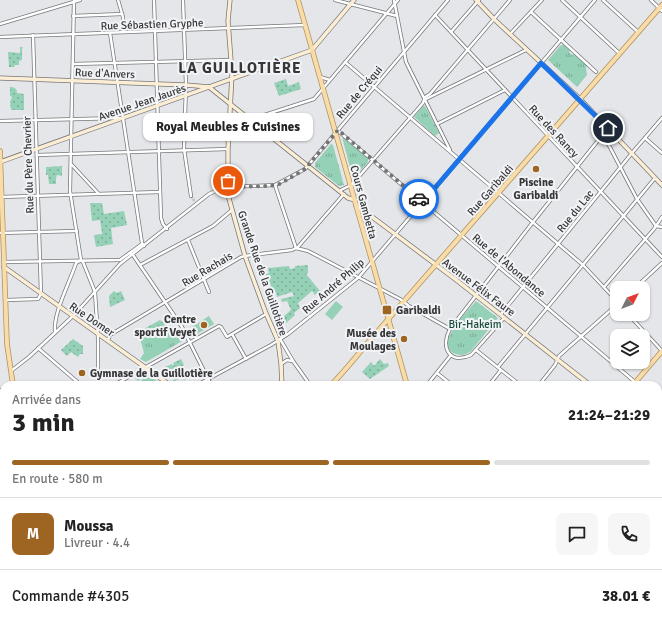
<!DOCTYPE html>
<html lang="fr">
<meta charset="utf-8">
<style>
body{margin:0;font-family:Signika,sans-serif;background:#f6f6f6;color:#222;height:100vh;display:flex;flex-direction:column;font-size:15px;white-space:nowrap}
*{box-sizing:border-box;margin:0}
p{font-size:13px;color:#767676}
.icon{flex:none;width:22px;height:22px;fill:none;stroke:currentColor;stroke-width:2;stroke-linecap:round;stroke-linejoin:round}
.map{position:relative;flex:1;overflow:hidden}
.side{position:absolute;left:0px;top:381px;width:662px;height:248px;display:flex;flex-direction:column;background:#fff;border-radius:12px 12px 0 0;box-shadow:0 1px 3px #0004}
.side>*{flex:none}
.needle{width:26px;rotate:48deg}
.tools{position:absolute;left:610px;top:281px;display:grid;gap:8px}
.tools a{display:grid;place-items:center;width:40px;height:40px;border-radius:8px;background:#fff;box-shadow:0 1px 3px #0004;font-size:20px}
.pin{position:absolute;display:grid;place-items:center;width:34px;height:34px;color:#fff;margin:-17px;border:2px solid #fff;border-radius:50%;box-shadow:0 1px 4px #0007}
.courier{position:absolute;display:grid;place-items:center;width:40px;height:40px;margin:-20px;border:3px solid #1a73e8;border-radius:50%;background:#fff;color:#222;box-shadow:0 1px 5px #0007}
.bubble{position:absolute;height:28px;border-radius:8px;background:#fff;box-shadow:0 1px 3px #0004;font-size:13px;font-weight:800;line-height:28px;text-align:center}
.head em{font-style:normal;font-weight:800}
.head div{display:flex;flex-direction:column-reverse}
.head{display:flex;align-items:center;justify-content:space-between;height:68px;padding:0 12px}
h1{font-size:26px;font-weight:800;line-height:30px}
.bar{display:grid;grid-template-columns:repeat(4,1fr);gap:6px 4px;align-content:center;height:48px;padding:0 12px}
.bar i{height:5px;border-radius:3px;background:#e0e0e0}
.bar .active{background:#9d6422}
.bar p{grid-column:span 4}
.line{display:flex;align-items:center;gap:10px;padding:0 12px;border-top:1px solid #e0e0e0}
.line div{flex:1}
.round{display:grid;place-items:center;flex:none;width:42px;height:42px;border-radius:8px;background:#f6f6f6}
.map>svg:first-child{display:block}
.grass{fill:url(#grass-tufts)}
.cemetery{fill:url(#cemetery-stones)}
.garden{fill:url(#garden-dots)}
.pitch{fill:#95d1b6}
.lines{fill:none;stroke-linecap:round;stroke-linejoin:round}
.street-tunnel{stroke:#c2c3c6;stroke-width:2.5;stroke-dasharray:2.5 1;stroke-linecap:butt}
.street-casing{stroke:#76777a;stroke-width:4}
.secondary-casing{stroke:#76777a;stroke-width:5}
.primary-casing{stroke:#b1935e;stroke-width:5.5}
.street{stroke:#fff;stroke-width:2.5}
.secondary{stroke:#fbeed5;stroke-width:3.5}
.primary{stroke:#f8dcaa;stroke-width:4}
.tram{stroke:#8d8d8f;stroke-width:1}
.rail{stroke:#8d8d8f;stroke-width:1;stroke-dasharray:2 4;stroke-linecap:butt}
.done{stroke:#747476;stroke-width:4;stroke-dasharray:0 7.2}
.route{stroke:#1a73e8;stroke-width:5}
.poi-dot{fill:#9d6422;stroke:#f2f3f6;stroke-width:1.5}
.labels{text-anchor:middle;stroke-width:4;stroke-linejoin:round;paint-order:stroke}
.street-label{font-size:11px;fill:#373738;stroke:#f2f3f6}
.poi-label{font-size:11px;font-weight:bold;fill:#373738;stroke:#f2f3f6;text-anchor:start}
.park-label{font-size:11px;fill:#174c38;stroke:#f2f3f6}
.district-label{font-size:15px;font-weight:bold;letter-spacing:1px;fill:#373738;stroke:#f2f3f6}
</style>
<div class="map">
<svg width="662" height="629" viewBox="0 0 662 629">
<defs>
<pattern id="grass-tufts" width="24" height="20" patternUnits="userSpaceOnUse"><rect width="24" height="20" fill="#95d1b6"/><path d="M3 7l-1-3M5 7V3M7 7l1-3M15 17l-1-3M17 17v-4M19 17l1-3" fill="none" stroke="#7aaa95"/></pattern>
<pattern id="cemetery-stones" width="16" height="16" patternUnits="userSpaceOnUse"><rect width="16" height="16" fill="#95d1b6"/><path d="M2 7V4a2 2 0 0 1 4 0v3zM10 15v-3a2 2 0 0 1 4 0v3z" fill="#7aaa95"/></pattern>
<pattern id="garden-dots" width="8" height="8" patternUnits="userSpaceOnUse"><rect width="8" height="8" fill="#95d1b6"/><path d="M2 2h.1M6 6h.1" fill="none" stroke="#7aaa95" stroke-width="1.8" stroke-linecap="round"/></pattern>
</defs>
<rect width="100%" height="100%" fill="#e5e6e9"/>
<g class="grass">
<path d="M564,44L571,50L569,52L572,55L574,54L587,65L586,68L587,75L577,87L548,60L560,46Z"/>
<path d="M423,106H425L439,133L435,136L414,117Z"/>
<path d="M342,137L368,157V162L356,176L352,175Z"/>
<path d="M331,144L333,145L344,185L339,186L315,167V163Z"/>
<path d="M476,301L498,318L471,351C466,355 462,356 456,354C432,346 468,311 476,301Z"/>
<path d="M180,329L185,339L184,340L146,362L140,359L144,353L140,338Z"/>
<path d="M662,480V537L661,533L658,535V484Z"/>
<path d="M76,625H216L217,629H77Z"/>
</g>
<path class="cemetery" d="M4,618V625H65L67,629H0V623Z"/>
<g class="garden">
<path d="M20,47H23L22,49V60L19,61V65H15L14,67H9L8,52L20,53Z"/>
<path d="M286,79L288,86L299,82L301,89L279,96L274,83Z"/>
<path d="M10,87C15,87 17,89 17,93L24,94V110H11L10,102L12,97L10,96Z"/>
<path d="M62,166V176L57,175L56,178V184H49L48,175H46V167Z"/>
<path d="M90,203H102L104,214L124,211L127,225L111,228L113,244L96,247L94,235L102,234V233L100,220L92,221Z"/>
<path d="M308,265V273L306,274L320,291L315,295L312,291L298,303L300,308L294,313L295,315L283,326L280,320L285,318L284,316L291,310L287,301L282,302L281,299L294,296L292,292L277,297L276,292H274L268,279L265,280L264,275L269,273L268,268L289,266L290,269L295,268V266Z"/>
<path d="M114,291L117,293L121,291L125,300L110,307L109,296Z"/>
<path d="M160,320L162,322L164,321L170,331L140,338L138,332L141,333L143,332L142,330Z"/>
<path d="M73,339L83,346V354H80L78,357L71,352L67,356L61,350Z"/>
<path d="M181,359L184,365L183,366L186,372L191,370L194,375L184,380L182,377L173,382L172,381L177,378L175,374L172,375L170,371L167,372L165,367L172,364L173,366L174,365L173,363Z"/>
<path d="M380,359L384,364L388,363L389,366L370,379L362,372L371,362L374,366Z"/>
<path d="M143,373L157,381L154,385H143L140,382L143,379L142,378L138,381L134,377Z"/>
</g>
<g class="pitch">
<path d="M336,301L343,307L332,320L325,314Z"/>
<path d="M209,316L214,324L197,334L192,327Z"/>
</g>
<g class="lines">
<path class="street-tunnel" d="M191,196L195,202"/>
<g class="street-casing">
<g id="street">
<path d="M74,0L70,191L81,260"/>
<path d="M118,0L123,17V32"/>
<path d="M154,0L161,218L163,224L167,229"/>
<path d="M183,0L186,85L184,149L191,196"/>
<path d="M335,0L397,16"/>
<path d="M394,0L406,62L450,150"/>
<path d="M562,0L619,53"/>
<path d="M603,0L638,32"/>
<path d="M651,0L662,11"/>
<path d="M531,12L596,72"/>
<path d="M435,15L662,257"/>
<path d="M73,16L122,14"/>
<path d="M0,24L80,0"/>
<path d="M451,32L479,0"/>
<path d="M110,33L142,243L144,246"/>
<path d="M510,34L542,0"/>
<path d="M0,37L305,25"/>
<path d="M345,62L583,265L613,297L617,299"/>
<path d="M73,64L231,60"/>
<path d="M320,77L330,80"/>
<path d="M424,100L526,50"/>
<path d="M0,121L120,118"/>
<path d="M437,124L505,90"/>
<path d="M230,126L314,99L398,0"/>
<path d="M337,130L635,382"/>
<path d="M603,134L637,199L656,226L662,227"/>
<path d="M645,138L662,153"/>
<path d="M37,155L228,149"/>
<path d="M71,164L98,193"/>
<path d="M275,185L296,248"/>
<path d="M339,191L351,185L354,182L423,103L425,97L430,94L510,0"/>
<path d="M0,197L160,192"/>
<path d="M0,233L77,231"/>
<path d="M188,240L209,292"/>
<path d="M297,248L344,194"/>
<path d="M130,253L133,255L182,327L211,385"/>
<path d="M81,261L83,262L95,292L98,338V367L97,385"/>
<path d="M4,262L120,260L142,244"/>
<path d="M140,265L213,226L232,210"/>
<path d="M604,287L654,229L662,217"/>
<path d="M635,288L662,263"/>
<path d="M6,300L38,299L41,294L33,35"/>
<path d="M501,314L632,153L662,118"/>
<path d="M628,314L662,351"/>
<path d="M504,318L471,355C449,365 440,347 450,329L533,222L608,128"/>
<path d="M55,332C53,313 70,282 76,263L80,261"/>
<path d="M232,334L246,359"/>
<path d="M280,339L293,361L310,385"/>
<path d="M108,340L110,335L241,257L245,256L292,250L296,248L308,251L400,299L409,306L450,329"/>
<path d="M38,348L81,385"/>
<path d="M476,350L520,385"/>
<path d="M281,364L287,360L292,361"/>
<path d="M498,367L655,178"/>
<path d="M11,371L29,357L73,316L120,264L209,194L222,188L228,187L275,185L305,169L448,0"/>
<path d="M437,373L452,385"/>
<path d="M114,385L219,326L221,327L227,337L266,314"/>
<path d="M197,385L271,345L288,334L358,278L595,0"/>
<path d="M401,385L406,381"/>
<path d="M427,385L451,355"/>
<path d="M489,385L501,370"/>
<path d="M539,385L555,365L559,356L612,309L617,307"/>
<path d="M0,390H4"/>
<path d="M0,398L2,411L0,415"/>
<path d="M0,468L4,470"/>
<path d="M658,479L662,475"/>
<path d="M0,550H4"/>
<path d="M658,607L662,600"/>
<path d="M0,619L4,614"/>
<path d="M605,625L609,629"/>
<path d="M259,629V625"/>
<path d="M643,629L646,625"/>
</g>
</g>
<g class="secondary-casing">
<g id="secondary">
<path d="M230,0L228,21L232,74L228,149V195L245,256L265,311L278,341L281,364L282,385"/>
<path d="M476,0L496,21L580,99L662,185"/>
<path d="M0,78L186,85L209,87L348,198L355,200"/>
<path d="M0,162L312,50L354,0"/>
<path d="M356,206L363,210L455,279L590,385"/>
<path d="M4,267L170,385"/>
<path d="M658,437L662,440"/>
<path d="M0,487L4,477"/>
<path d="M344,625L348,629"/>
<path d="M542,625L545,629"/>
</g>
</g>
<g class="primary-casing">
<g id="primary">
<path d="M298,0L407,385"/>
<path d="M0,151L7,344L13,385"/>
<path d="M331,385C345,371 358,354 371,339L662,5"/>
<path d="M633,385L662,351"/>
<path d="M0,417H4"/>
<path d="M71,625L72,629"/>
<path d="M475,625L476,629"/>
<path d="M332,629L339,625"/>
<path d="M338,629L340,627"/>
<path d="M349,629L350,625"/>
</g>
</g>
<use href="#street" class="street"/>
<use href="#secondary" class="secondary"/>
<use href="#primary" class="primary"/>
<g class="tram">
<path d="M658,488L662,485"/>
<path d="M378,629L385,625"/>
</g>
<g class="rail">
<path d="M658,426L662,422"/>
<path d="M658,438L662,434"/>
<path d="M361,629L368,625"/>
</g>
</g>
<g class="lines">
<path class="done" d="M228,181V187L270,186L280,184L305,169L338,130L419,199"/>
<path class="route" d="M419,199L423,202L541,63L608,128"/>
</g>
<g class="poi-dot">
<circle cx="536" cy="169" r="4"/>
<rect x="382" y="305" width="10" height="10" rx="2"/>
<circle cx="204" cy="325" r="4"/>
<circle cx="404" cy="339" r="4"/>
<circle cx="82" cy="373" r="4"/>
</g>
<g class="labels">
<g class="street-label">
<text transform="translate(152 24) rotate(-2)" y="4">Rue Sébastien Gryphe</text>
<text transform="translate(105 73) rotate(2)" y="4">Rue d'Anvers</text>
<text transform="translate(359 92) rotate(-50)" y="4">Rue de Créqui</text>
<text transform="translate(142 102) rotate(-19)" y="4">Avenue Jean Jaurès</text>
<text transform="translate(554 131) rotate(47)" y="4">Rue des Rancy</text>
<text transform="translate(28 165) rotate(-92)" y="4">Rue du Père Chevrier</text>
<text transform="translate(490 190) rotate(-49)" y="4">Rue Garibaldi</text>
<text transform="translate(364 202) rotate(75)" y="4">Cours Gambetta</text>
<text transform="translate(575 211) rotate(-51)" y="4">Rue du Lac</text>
<text transform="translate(509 265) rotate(40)" y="4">Rue de l'Abondance</text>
<text transform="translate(207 269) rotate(-31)" y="4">Rue Rachais</text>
<text transform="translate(263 273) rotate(71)" y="4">Grande Rue de la Guillotière</text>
<text transform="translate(333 286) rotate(-41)" y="4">Rue André Philip</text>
<text transform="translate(479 287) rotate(37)" y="4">Avenue Félix Faure</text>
<text transform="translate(92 319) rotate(34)" y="4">Rue Domer</text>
</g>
<g class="poi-label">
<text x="536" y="186" text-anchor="middle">Piscine<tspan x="536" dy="13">Garibaldi</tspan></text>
<text x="396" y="314">Garibaldi</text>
<text x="196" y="323" text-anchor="end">Centre<tspan x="196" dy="13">sportif Veyet</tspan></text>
<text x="396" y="337" text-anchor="end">Musée des<tspan x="396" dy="13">Moulages</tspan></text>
<text x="90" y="377">Gymnase de la Guillotière</text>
</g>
<g class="park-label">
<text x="475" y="328">Bir-Hakeim</text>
</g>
<g class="district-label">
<text x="240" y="73">LA GUILLOTIÈRE</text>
</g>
</g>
</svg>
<div class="tools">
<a><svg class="needle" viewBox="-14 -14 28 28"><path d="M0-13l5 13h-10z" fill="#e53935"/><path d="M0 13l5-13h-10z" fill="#767676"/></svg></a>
<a><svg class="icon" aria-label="layers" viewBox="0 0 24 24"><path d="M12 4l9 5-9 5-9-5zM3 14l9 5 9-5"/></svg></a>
</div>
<div class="pin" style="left:228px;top:181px;background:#ea580c"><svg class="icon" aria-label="bag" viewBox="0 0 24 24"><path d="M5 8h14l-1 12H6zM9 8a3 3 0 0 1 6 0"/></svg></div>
<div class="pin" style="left:608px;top:128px;background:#1f2937"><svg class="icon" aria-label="home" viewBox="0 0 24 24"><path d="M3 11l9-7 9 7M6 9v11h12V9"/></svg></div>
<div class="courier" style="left:419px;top:199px"><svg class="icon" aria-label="car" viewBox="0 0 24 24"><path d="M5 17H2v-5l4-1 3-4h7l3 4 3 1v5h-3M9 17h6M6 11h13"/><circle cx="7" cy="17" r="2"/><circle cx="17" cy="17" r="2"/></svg></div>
<div class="bubble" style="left:143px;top:113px;width:170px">Royal Meubles &amp; Cuisines</div>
<section class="side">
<div class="head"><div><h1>3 min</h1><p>Arrivée dans</p></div><em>21:24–21:29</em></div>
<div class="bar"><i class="active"></i><i class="active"></i><i class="active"></i><i></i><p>En route · 580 m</p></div>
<div class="line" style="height:72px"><b class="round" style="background:#9d6422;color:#fff">M</b><div><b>Moussa</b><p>Livreur · 4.4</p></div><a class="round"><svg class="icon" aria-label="chat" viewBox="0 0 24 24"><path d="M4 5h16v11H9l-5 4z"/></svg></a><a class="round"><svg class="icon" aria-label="phone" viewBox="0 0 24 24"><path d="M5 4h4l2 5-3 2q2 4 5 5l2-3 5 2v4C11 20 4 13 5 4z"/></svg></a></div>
<div class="line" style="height:52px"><div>Commande #4305</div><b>38.01 €</b></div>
</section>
</div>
